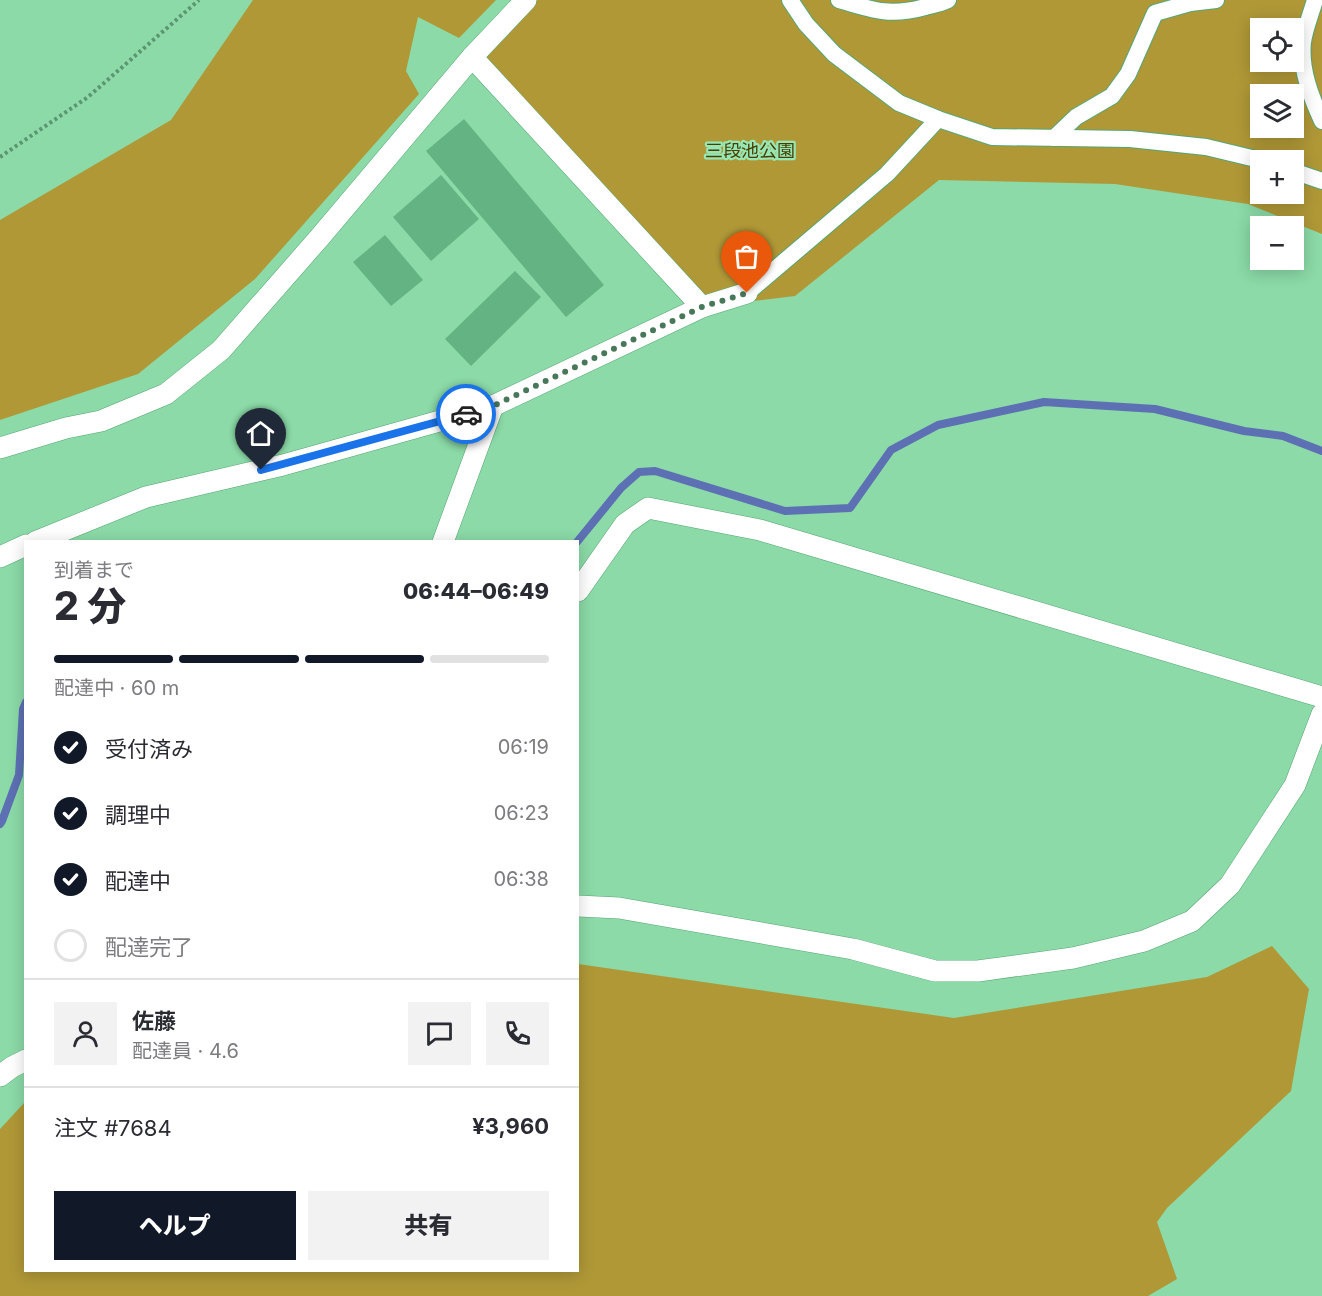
<!DOCTYPE html>
<html lang="ja">
<meta charset="utf-8">
<style>
body{margin:0;font-family:Inter,"Noto Sans JP",sans-serif;background:#f2f2f3;color:#2b2b33;height:100vh;display:flex;flex-direction:column;font-size:22px;white-space:nowrap}
*{box-sizing:border-box;margin:0}
p{font-size:20px;color:#7c7c81}
.icon{flex:none;width:33px;height:33px;fill:none;stroke:currentColor;stroke-width:2;stroke-linecap:round;stroke-linejoin:round}
.map{position:relative;flex:1;overflow:hidden}
.details{position:absolute;left:24px;top:540px;width:555px;height:732px;display:flex;flex-direction:column;background:#fff;border-radius:0px;box-shadow:0 3px 15px #0003}
.details>*{flex:none}
.fabs{position:absolute;left:1250px;top:18px;display:grid;gap:12px}
.fabs a{display:grid;place-items:center;width:54px;height:54px;border-radius:0px;background:#fff;box-shadow:0 3px 15px #0003;font-size:30px}
.pin{position:absolute;display:grid;place-items:center;width:51px;height:51px;color:#fff;margin:-62px -26px;border-radius:50% 50% 50% 0;rotate:-45deg;box-shadow:0 0 6px #0007}
.pin .icon{rotate:45deg}
.courier{position:absolute;display:grid;place-items:center;width:60px;height:60px;margin:-30px;border:4px solid #1a73e8;border-radius:50%;background:#fff;color:#222;box-shadow:0 2px 8px #0007}
.headline em{font-style:normal;font-weight:800}
.headline div{display:flex;flex-direction:column-reverse}
.headline{display:flex;align-items:center;justify-content:space-between;height:102px;padding:0 30px}
h1{font-size:39px;font-weight:800;line-height:45px}
.bar{display:grid;grid-template-columns:repeat(4,1fr);gap:9px 6px;align-content:center;height:72px;padding:0 30px}
.bar i{height:8px;border-radius:4px;background:#e1e1e2}
.bar .on{background:#111827}
.bar p{grid-column:span 4}
.line{display:flex;align-items:center;gap:15px;padding:0 30px;border-top:2px solid #e1e1e2}
.line div{flex:1}
.round{display:grid;place-items:center;flex:none;width:63px;height:63px;border-radius:0px;background:#f2f2f3}
ol{padding:0 30px;list-style:none}
li{display:flex;align-items:center;gap:18px;height:66px}
li p{margin-inline-start:auto}
li .icon{padding:6px;border-radius:50%;background:#111827;color:#fff;stroke-width:4}
li:last-child{color:#7c7c81}
li i{width:33px;height:33px;border:3px solid #e1e1e2;border-radius:50%}
.primary-button{display:flex;gap:12px;margin-top:auto;padding:12px 30px}
.primary-button a{flex:1;height:69px;border-radius:0px;background:#111827;color:#fff;font-size:24px;font-weight:800;line-height:69px;text-align:center}
.primary-button a+a{background:#f2f2f3;color:#2b2b33}
.map>svg:first-child{display:block}
.green{fill:#b09837;fill-rule:evenodd}
.lines{fill:none;stroke-linecap:round;stroke-linejoin:round}
.stream{stroke:#5d70b3;stroke-width:8}
.building{fill:#64b382}
.pedestrian-casing{stroke:#56a575;stroke-width:18}
.minor-casing{stroke:#56a575;stroke-width:22}
.path{stroke:#5c9671;stroke-width:4;stroke-dasharray:3 3;stroke-linecap:butt}
.pedestrian{stroke:#fff;stroke-width:16}
.minor{stroke:#fff;stroke-width:21}
.done{stroke:#477859;stroke-width:6;stroke-dasharray:0 10.8}
.route{stroke:#1a73e8;stroke-width:8}
.labels{text-anchor:middle;stroke-width:4.5;stroke-linejoin:round;paint-order:stroke}
.park-label{font-size:18px;fill:#4a3d02;stroke:#97e7b4}
</style>
<div class="map">
<svg width="1322" height="1296" viewBox="0 0 1322 1296">
<rect width="100%" height="100%" fill="#8bdaa7"/>
<g class="green">
<path d="M253,0H496L459,38L418,17L406,71L419,94L255,279L138,374L0,420V220L171,120Z"/>
<path d="M526,0H1322V234L1248,204L1115,184L939,180L795,296L702,307L472,57ZM1260,28H1293V62H1260ZM1260,94H1293V128H1260ZM1260,160H1293V194H1260Z"/>
<path d="M1272,946L1309,989L1291,1091L1167,1208L1157,1222L1177,1279L1148,1296H0V1129L25,1102L26,1270H578V964L954,1018L1207,977Z"/>
</g>
<g class="lines">
<g class="stream">
<path d="M577,542L621,488L639,472L655,471L785,511L850,508L891,450L938,425L1044,402L1155,409L1244,431L1283,436L1322,451"/>
<path d="M0,824L2,821L19,775L23,709L26,702"/>
</g>
</g>
<g class="building">
<path d="M464,119L604,285L566,317L426,151Z"/>
<path d="M441,175L479,219L431,261L393,217Z"/>
<path d="M385,235L423,280L391,306L353,262Z"/>
<path d="M515,271L541,297L471,366L445,339Z"/>
</g>
<g class="lines">
<g class="pedestrian-casing">
<g id="pedestrian">
<path d="M790,0L806,24L834,54L899,103L938,119L992,137L1130,139L1206,147L1260,160"/>
<path d="M839,0C872,10 890,17 925,7C932,5 940,4 948,0"/>
<path d="M1315,0C1311,14 1305,28 1303,42C1300,69 1311,97 1322,121"/>
<path d="M1190,3L1216,0"/>
<path d="M1054,138L1076,117L1112,96L1128,74L1155,13L1190,3V0"/>
<path d="M1293,171L1322,181"/>
<path d="M747,293L887,174L938,119"/>
</g>
</g>
<g class="minor-casing">
<g id="minor">
<path d="M472,57L702,307"/>
<path d="M0,448L66,428L101,421L166,394L221,350L320,237L472,57L526,0"/>
<path d="M35,542L146,497L283,465L493,406L702,307L747,293"/>
<path d="M443,542L493,406"/>
<path d="M0,557L26,545"/>
<path d="M578,591L625,524L648,508L760,530L1322,697"/>
<path d="M578,906L619,908L853,949L935,971H978L1073,958L1144,941L1192,921L1230,885L1295,785L1322,714"/>
<path d="M0,1076L12,1067L26,1060"/>
</g>
</g>
<path class="path" d="M0,157L88,97L199,0"/>
<use href="#pedestrian" class="pedestrian"/>
<use href="#minor" class="minor"/>
</g>
<g class="lines">
<path class="done" d="M466,414L493,406L702,307L747,293"/>
<path class="route" d="M261,470L466,414"/>
</g>
<g class="labels">
<g class="park-label">
<text x="750" y="157">三段池公園</text>
</g>
</g>
</svg>
<div class="fabs">
<a><svg class="icon" aria-label="locate" viewBox="0 0 24 24"><circle cx="12" cy="12" r="6"/><path d="M12 2v4M12 18v4M2 12h4M18 12h4"/></svg></a>
<a><svg class="icon" aria-label="layers" viewBox="0 0 24 24"><path d="M12 4l9 5-9 5-9-5zM3 14l9 5 9-5"/></svg></a>
<a>+</a>
<a>−</a>
</div>
<div class="pin" style="left:747px;top:293px;background:#ea580c"><svg class="icon" aria-label="bag" viewBox="0 0 24 24"><path d="M5 8h14l-1 12H6zM9 8a3 3 0 0 1 6 0"/></svg></div>
<div class="pin" style="left:261px;top:470px;background:#1f2937"><svg class="icon" aria-label="home" viewBox="0 0 24 24"><path d="M3 11l9-7 9 7M6 9v11h12V9"/></svg></div>
<div class="courier" style="left:466px;top:414px"><svg class="icon" aria-label="car" viewBox="0 0 24 24"><path d="M5 17H2v-5l4-1 3-4h7l3 4 3 1v5h-3M9 17h6M6 11h13"/><circle cx="7" cy="17" r="2"/><circle cx="17" cy="17" r="2"/></svg></div>
<section class="details">
<div class="headline"><div><h1>2 分</h1><p>到着まで</p></div><em>06:44–06:49</em></div>
<div class="bar"><i class="on"></i><i class="on"></i><i class="on"></i><i></i><p>配達中 · 60 m</p></div>
<ol>
<li><svg class="icon" aria-label="check" viewBox="0 0 24 24"><path d="M5 12l5 5 9-10"/></svg>受付済み<p>06:19</p></li>
<li><svg class="icon" aria-label="check" viewBox="0 0 24 24"><path d="M5 12l5 5 9-10"/></svg>調理中<p>06:23</p></li>
<li><svg class="icon" aria-label="check" viewBox="0 0 24 24"><path d="M5 12l5 5 9-10"/></svg>配達中<p>06:38</p></li>
<li><i></i>配達完了</li>
</ol>
<div class="line" style="height:108px"><a class="round"><svg class="icon" aria-label="person" viewBox="0 0 24 24"><circle cx="12" cy="8" r="4"/><path d="M4 21q1-7 8-7t8 7"/></svg></a><div><b>佐藤</b><p>配達員 · 4.6</p></div><a class="round"><svg class="icon" aria-label="chat" viewBox="0 0 24 24"><path d="M4 5h16v11H9l-5 4z"/></svg></a><a class="round"><svg class="icon" aria-label="phone" viewBox="0 0 24 24"><path d="M5 4h4l2 5-3 2q2 4 5 5l2-3 5 2v4C11 20 4 13 5 4z"/></svg></a></div>
<div class="line" style="height:78px"><div>注文 #7684</div><b>¥3,960</b></div>
<div class="primary-button"><a>ヘルプ</a><a>共有</a></div>
</section>
</div>
